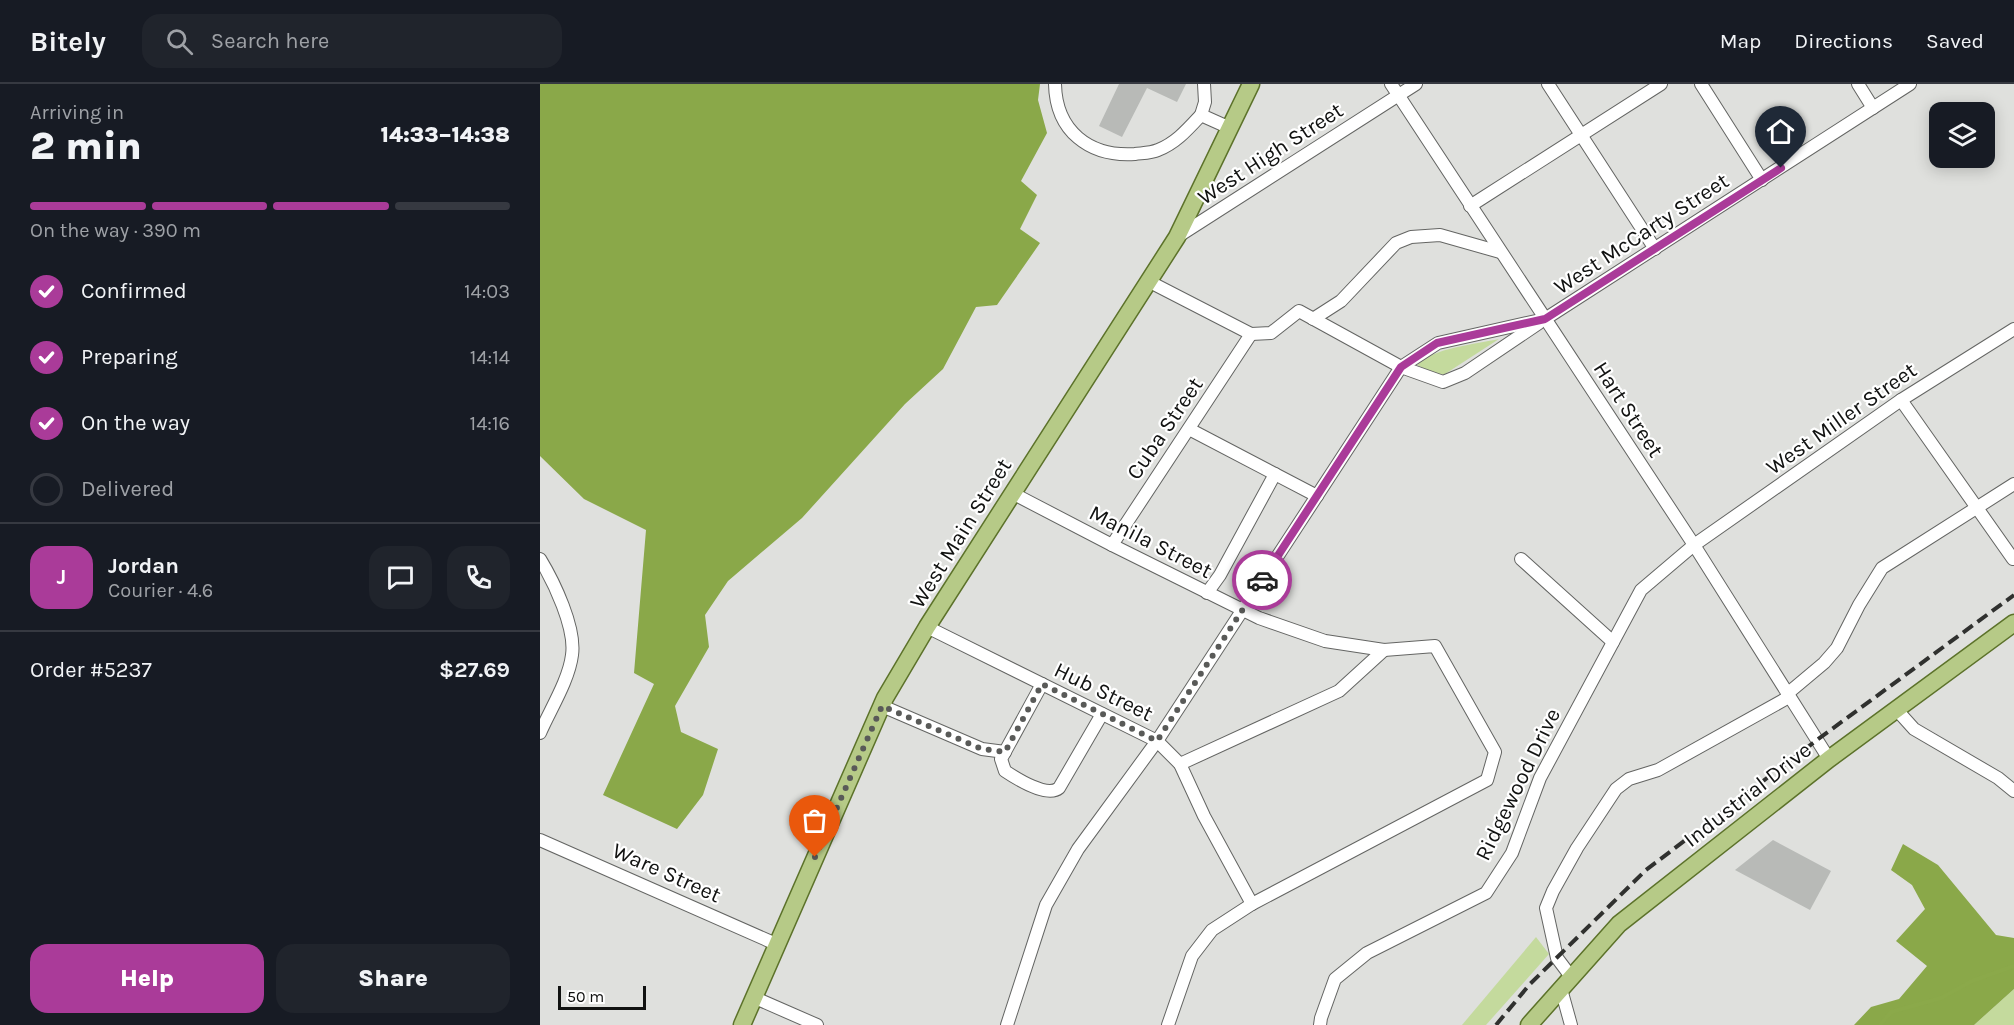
<!DOCTYPE html>
<meta charset="utf-8">
<style>
body{margin:0;font-family:Karla,sans-serif;background:#20242c;color:#f1f3f6;height:100vh;display:flex;flex-direction:column;font-size:22px;white-space:nowrap}
*{box-sizing:border-box;margin:0}
p{font-size:20px;color:#9ea1a6}
.icon{flex:none;width:33px;height:33px;fill:none;stroke:currentColor;stroke-width:2;stroke-linecap:round;stroke-linejoin:round}
.map{position:relative;flex:1;overflow:hidden}
.drawer{display:flex;flex-direction:column;background:#171b24;width:540px}
.drawer>*{flex:none}
.controls{position:absolute;left:1389px;top:18px;display:grid;gap:12px}
.controls a{display:grid;place-items:center;width:66px;height:66px;border-radius:12px;background:#171b24;box-shadow:0 3px 15px #0003;font-size:30px}
.scale{position:absolute;left:18px;bottom:15px;width:88px;box-sizing:border-box;padding-left:6px;border:3px solid #111211;border-top:0;font-size:16px;line-height:21px;white-space:nowrap;color:#111211;-webkit-text-stroke:4px #fff;paint-order:stroke}
.pin{position:absolute;display:grid;place-items:center;width:51px;height:51px;color:#fff;margin:-62px -26px;border-radius:50% 50% 50% 0;rotate:-45deg;box-shadow:0 0 6px #0007}
.pin .icon{rotate:45deg}
.courier{position:absolute;display:grid;place-items:center;width:60px;height:60px;margin:-30px;border:4px solid #aa3b99;border-radius:50%;background:#fff;color:#222;box-shadow:0 2px 8px #0007}
.head em{font-style:normal;font-weight:800}
.head div{display:flex;flex-direction:column-reverse}
.head{display:flex;align-items:center;justify-content:space-between;height:102px;padding:0 30px}
h1{font-size:39px;font-weight:800;line-height:45px}
.bar{display:grid;grid-template-columns:repeat(4,1fr);gap:9px 6px;align-content:center;height:72px;padding:0 30px}
.bar i{height:8px;border-radius:4px;background:#363941}
.bar .current{background:#aa3b99}
.bar p{grid-column:span 4}
.line{display:flex;align-items:center;gap:15px;padding:0 30px;border-top:2px solid #363941}
.line div{flex:1}
.round{display:grid;place-items:center;flex:none;width:63px;height:63px;border-radius:18px;background:#20242c}
ol{padding:0 30px;list-style:none}
li{display:flex;align-items:center;gap:18px;height:66px}
li p{margin-inline-start:auto}
li .icon{padding:6px;border-radius:50%;background:#aa3b99;color:#fff;stroke-width:4}
li:last-child{color:#9ea1a6}
li i{width:33px;height:33px;border:3px solid #363941;border-radius:50%}
.button{display:flex;gap:12px;margin-top:auto;padding:12px 30px}
.button a{flex:1;height:69px;border-radius:18px;background:#aa3b99;color:#fff;font-size:24px;font-weight:800;line-height:69px;text-align:center}
.button a+a{background:#20242c;color:#f1f3f6}
header{display:flex;align-items:center;gap:36px;box-sizing:border-box;height:84px;padding:0 30px;background:#171b24;border-bottom:2px solid #363941}
header strong{font-size:28px}
nav{display:flex;gap:33px;margin-inline-start:auto;font-size:21px}
.search{width:420px;height:54px;background:#20242c;display:flex;align-items:center;gap:15px;box-sizing:border-box;padding:0 21px;border-radius:18px;color:#9ea1a6;font-size:22px}
main{display:flex;flex:1;min-height:0}
.map>svg:first-child{display:block}
.green{fill:#c4da9d}
.forest{fill:#8aa849}
.lines{fill:none;stroke-linecap:round;stroke-linejoin:round}
.stream{stroke:#8ba94a;stroke-width:4}
.building{fill:#b8bab7}
.minor-casing{stroke:#646563;stroke-width:14}
.major-casing{stroke:#5c722a;stroke-width:19}
.minor{stroke:#fff;stroke-width:12}
.major{stroke:#b6ca87;stroke-width:16}
.rail{stroke:#30312f;stroke-width:4;stroke-dasharray:12 6;stroke-linecap:butt}
.done{stroke:#595a58;stroke-width:6;stroke-dasharray:0 10.8}
.route{stroke:#aa3b99;stroke-width:8}
.labels{text-anchor:middle;stroke-width:4.5;stroke-linejoin:round;paint-order:stroke}
.street-label{font-size:22px;fill:#111211;stroke:#fff}
</style>
<header>
<strong>Bitely</strong>
<div class="search"><svg class="icon" aria-label="search" viewBox="0 0 24 24"><circle cx="10" cy="10" r="6"/><path d="M15 15l6 6"/></svg>Search here</div>
<nav><a>Map</a><a>Directions</a><a>Saved</a></nav>
</header>
<main>
<section class="drawer">
<div class="head"><div><h1>2 min</h1><p>Arriving in</p></div><em>14:33–14:38</em></div>
<div class="bar"><i class="current"></i><i class="current"></i><i class="current"></i><i></i><p>On the way · 390 m</p></div>
<ol>
<li><svg class="icon" aria-label="check" viewBox="0 0 24 24"><path d="M5 12l5 5 9-10"/></svg>Confirmed<p>14:03</p></li>
<li><svg class="icon" aria-label="check" viewBox="0 0 24 24"><path d="M5 12l5 5 9-10"/></svg>Preparing<p>14:14</p></li>
<li><svg class="icon" aria-label="check" viewBox="0 0 24 24"><path d="M5 12l5 5 9-10"/></svg>On the way<p>14:16</p></li>
<li><i></i>Delivered</li>
</ol>
<div class="line" style="height:108px"><b class="round" style="background:#aa3b99;color:#fff">J</b><div><b>Jordan</b><p>Courier · 4.6</p></div><a class="round"><svg class="icon" aria-label="chat" viewBox="0 0 24 24"><path d="M4 5h16v11H9l-5 4z"/></svg></a><a class="round"><svg class="icon" aria-label="phone" viewBox="0 0 24 24"><path d="M5 4h4l2 5-3 2q2 4 5 5l2-3 5 2v4C11 20 4 13 5 4z"/></svg></a></div>
<div class="line" style="height:78px"><div>Order #5237</div><b>$27.69</b></div>
<div class="button"><a>Help</a><a>Share</a></div>
</section>
<div class="map">
<svg width="1474" height="941" viewBox="0 0 1474 941">
<rect width="100%" height="100%" fill="#dfe0dd"/>
<g class="green">
<path d="M959,255L905,290L898,291L877,281C892,264 937,260 959,255Z"/>
<path d="M996,853L1009,870L946,941H922Z"/>
<path d="M1474,905V941H1434Z"/>
</g>
<g class="forest">
<path d="M0,0H500L498,16L507,49L481,97L497,111L480,145L500,159L457,221L436,223L403,285L365,320L262,434L188,497L165,531L169,563L135,622L141,648L178,665L163,711L137,745L63,711L114,600L94,589L106,446L44,415L0,372Z"/>
<path d="M1363,760L1398,781L1456,851L1474,854V905L1434,941H1314L1331,923L1359,915L1387,882L1356,857L1385,825L1372,801L1351,786Z"/>
</g>
<g class="lines">
<path class="stream" d="M1340,941L1351,928L1401,914L1432,897L1474,882"/>
</g>
<g class="building">
<path d="M579,0H646L637,18L607,4L582,53L559,42Z"/>
<path d="M1233,756L1291,787L1270,826L1195,786Z"/>
</g>
<g class="lines">
<g class="minor-casing">
<g id="minor">
<path d="M515,0C516,47 549,73 595,70C603,69 611,69 618,66C636,59 648,45 661,31"/>
<path d="M664,0L665,18L661,31L690,44"/>
<path d="M851,0L1154,461L1289,675"/>
<path d="M1008,0L1115,165"/>
<path d="M1161,0L1222,96"/>
<path d="M1318,0L1333,24"/>
<path d="M930,122L1121,0"/>
<path d="M637,153L876,0"/>
<path d="M608,197L711,250L731,249L759,227L861,283L903,298L925,289L999,239"/>
<path d="M773,235L801,217L856,159L871,153L900,151L960,168"/>
<path d="M1361,316L1473,475"/>
<path d="M649,345L777,412"/>
<path d="M472,409L572,461L719,534L785,557L844,566L895,562L955,668L947,696L712,820L672,846L652,872L628,941"/>
<path d="M572,461L711,250"/>
<path d="M0,475C14,498 36,544 32,571C29,596 10,626 0,649"/>
<path d="M981,475L1073,558"/>
<path d="M667,509L680,491L735,390"/>
<path d="M387,543L617,657L640,680L664,732L712,820"/>
<path d="M502,600L461,675L465,687C477,695 507,714 519,704L562,630"/>
<path d="M1247,610L1284,579L1297,564L1319,521L1342,484L1474,400"/>
<path d="M342,622L442,665L465,668"/>
<path d="M1356,625L1374,645L1458,694L1474,707"/>
<path d="M640,680L799,607L844,566"/>
<path d="M0,756L236,860"/>
<path d="M1032,894L1017,874L1006,824L1013,807L1037,764L1076,705L1089,695L1118,686L1249,613"/>
<path d="M1021,905L1031,941"/>
<path d="M213,913L277,941"/>
<path d="M467,941L506,821L538,765L617,657L861,283L898,259L1005,235L1370,0"/>
<path d="M780,941L781,934L795,895L827,869L946,809L972,769L1000,694L1101,506L1154,461L1361,316L1474,245"/>
</g>
</g>
<g class="major-casing">
<g id="major">
<path d="M202,941L345,614L387,543L637,153L711,0"/>
<path d="M989,941L1079,840L1289,675L1474,539"/>
</g>
</g>
<use href="#minor" class="minor"/>
<use href="#major" class="major"/>
<path class="rail" d="M956,941L990,900L1106,786L1277,656L1474,511"/>
</g>
<g class="lines">
<path class="done" d="M275,773L342,622L442,665L465,668L502,600L617,657L722,496"/>
<path class="route" d="M722,496L861,283L897,259L1005,235L1241,84"/>
</g>
<g class="labels">
<g class="street-label">
<text transform="translate(730 69) rotate(-33)" y="8">West High Street</text>
<text transform="translate(1101 149) rotate(-33)" y="8">West McCarty Street</text>
<text transform="translate(1089 325) rotate(57)" y="8">Hart Street</text>
<text transform="translate(1301 334) rotate(-35)" y="8">West Miller Street</text>
<text transform="translate(624 344) rotate(-56)" y="8">Cuba Street</text>
<text transform="translate(420 449) rotate(-58)" y="8">West Main Street</text>
<text transform="translate(611 457) rotate(27)" y="8">Manila Street</text>
<text transform="translate(564 607) rotate(26)" y="8">Hub Street</text>
<text transform="translate(977 700) rotate(-64)" y="8">Ridgewood Drive</text>
<text transform="translate(1207 710) rotate(-38)" y="8">Industrial Drive</text>
<text transform="translate(127 788) rotate(24)" y="8">Ware Street</text>
</g>
</g>
</svg>
<div class="controls">
<a><svg class="icon" aria-label="layers" viewBox="0 0 24 24"><path d="M12 4l9 5-9 5-9-5zM3 14l9 5 9-5"/></svg></a>
</div>
<div class="scale">50 m</div>
<div class="pin" style="left:275px;top:773px;background:#ea580c"><svg class="icon" aria-label="bag" viewBox="0 0 24 24"><path d="M5 8h14l-1 12H6zM9 8a3 3 0 0 1 6 0"/></svg></div>
<div class="pin" style="left:1241px;top:84px;background:#1f2937"><svg class="icon" aria-label="home" viewBox="0 0 24 24"><path d="M3 11l9-7 9 7M6 9v11h12V9"/></svg></div>
<div class="courier" style="left:722px;top:496px"><svg class="icon" aria-label="car" viewBox="0 0 24 24"><path d="M5 17H2v-5l4-1 3-4h7l3 4 3 1v5h-3M9 17h6M6 11h13"/><circle cx="7" cy="17" r="2"/><circle cx="17" cy="17" r="2"/></svg></div>
</div>
</main>
